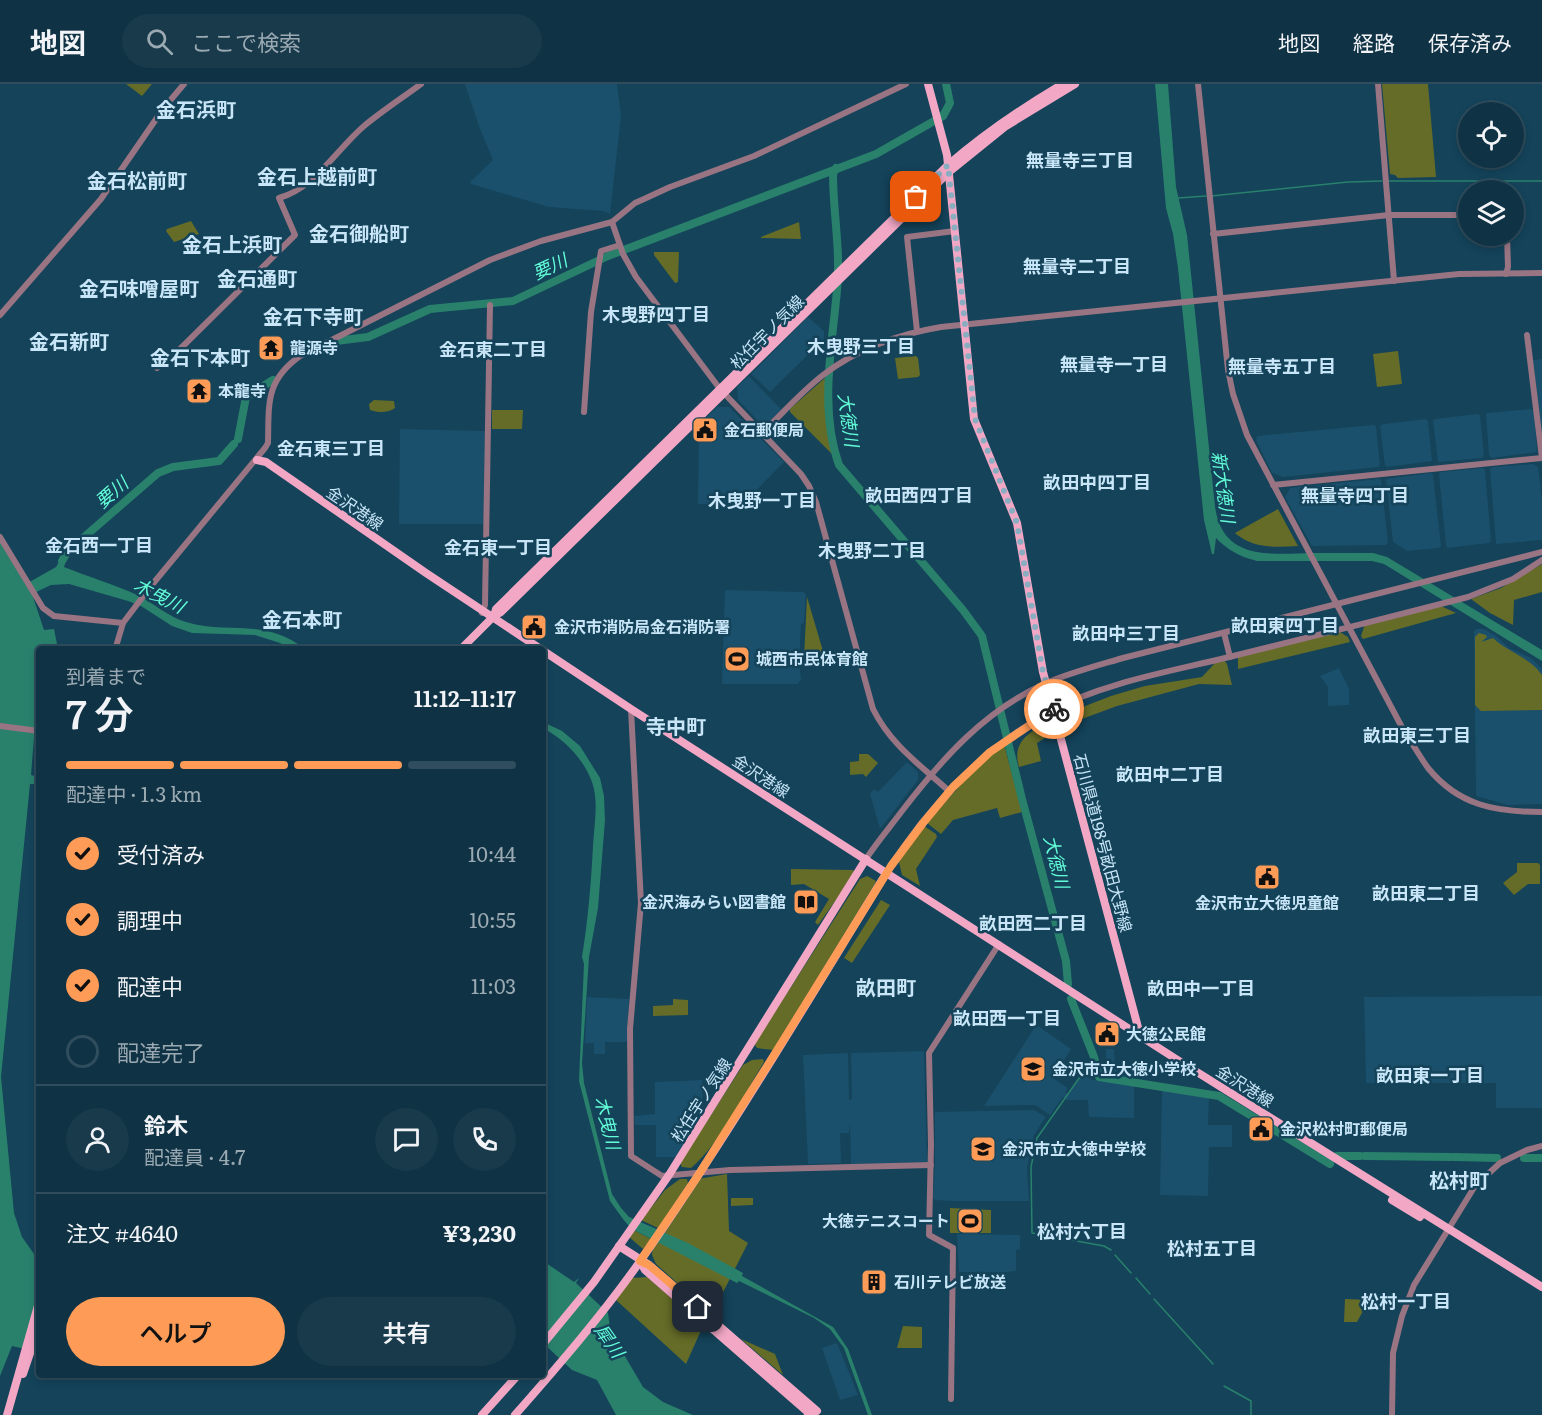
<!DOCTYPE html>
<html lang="ja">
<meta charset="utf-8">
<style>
body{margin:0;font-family:Literata,"Noto Sans JP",serif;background:#183a4b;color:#f1f3f6;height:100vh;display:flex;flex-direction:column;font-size:22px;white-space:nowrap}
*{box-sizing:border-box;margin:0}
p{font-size:20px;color:#9baab2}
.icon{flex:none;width:33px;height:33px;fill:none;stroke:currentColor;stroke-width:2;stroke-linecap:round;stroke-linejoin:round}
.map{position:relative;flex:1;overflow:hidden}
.sheet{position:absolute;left:36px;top:562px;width:510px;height:732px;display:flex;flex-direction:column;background:#0f3244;border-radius:6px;box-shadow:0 3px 9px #0003,0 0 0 2px #2f4d5d}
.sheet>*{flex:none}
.buttons{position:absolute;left:1458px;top:18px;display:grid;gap:12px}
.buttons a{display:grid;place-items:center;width:66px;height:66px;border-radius:50%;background:#0f3244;box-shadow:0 3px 9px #0003,0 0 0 2px #2f4d5d;font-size:30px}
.pin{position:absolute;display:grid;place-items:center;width:51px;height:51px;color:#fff;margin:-26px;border-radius:12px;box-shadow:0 3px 9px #0006}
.courier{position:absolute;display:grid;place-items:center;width:60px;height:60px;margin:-30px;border:4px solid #fe9c57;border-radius:50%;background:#fff;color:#222;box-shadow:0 2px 8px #0007}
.overview em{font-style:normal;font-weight:600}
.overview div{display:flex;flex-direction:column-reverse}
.overview{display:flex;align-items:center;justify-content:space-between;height:102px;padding:0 30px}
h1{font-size:39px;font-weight:600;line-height:45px}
.bar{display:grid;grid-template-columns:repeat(4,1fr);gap:9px 6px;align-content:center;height:72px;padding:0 30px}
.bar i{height:8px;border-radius:4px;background:#2f4d5d}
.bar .selected{background:#fe9c57}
.bar p{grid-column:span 4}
.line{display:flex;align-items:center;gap:15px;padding:0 30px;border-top:2px solid #2f4d5d}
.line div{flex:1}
.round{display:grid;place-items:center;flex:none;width:63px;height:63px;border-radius:32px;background:#183a4b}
ol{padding:0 30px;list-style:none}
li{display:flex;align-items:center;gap:18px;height:66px}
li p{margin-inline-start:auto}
li .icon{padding:6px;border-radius:50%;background:#fe9c57;color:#111;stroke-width:4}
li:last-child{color:#9baab2}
li i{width:33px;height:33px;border:3px solid #2f4d5d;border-radius:50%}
.primary-button{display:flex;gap:12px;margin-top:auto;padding:12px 30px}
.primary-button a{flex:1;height:69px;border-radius:36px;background:#fe9c57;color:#111;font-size:24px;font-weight:600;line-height:69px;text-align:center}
.primary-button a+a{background:#183a4b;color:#f1f3f6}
header{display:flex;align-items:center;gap:36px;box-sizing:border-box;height:84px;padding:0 30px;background:#0f3244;border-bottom:2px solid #2f4d5d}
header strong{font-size:28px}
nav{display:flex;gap:33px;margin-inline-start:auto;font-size:21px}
.search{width:420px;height:54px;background:#183a4b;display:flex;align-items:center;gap:15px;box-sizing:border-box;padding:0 21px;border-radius:33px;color:#9baab2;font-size:22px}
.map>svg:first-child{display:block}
.built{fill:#1a506b}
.green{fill:#656c27}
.water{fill:#29816c}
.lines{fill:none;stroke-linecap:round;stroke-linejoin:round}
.stream{stroke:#29816c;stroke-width:1.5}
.river{stroke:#29816c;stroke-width:8}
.minor{stroke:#997482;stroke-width:6}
.major{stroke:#f2a8c5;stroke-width:8}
.done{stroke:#89adc1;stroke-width:6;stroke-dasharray:0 10.8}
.route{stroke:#fe9c57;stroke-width:8}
.labels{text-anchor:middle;stroke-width:5;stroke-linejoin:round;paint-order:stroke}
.street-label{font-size:16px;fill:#c8e6f8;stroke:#14435a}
.poi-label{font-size:16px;font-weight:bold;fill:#c8e6f8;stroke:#14435a;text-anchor:start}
.neighbourhood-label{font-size:18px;font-weight:bold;fill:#c8e6f8;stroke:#14435a}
.water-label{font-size:18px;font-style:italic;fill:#62fcd7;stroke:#14435a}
.quarter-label{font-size:20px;font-weight:bold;fill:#c8e6f8;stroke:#14435a}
</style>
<header>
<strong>地図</strong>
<div class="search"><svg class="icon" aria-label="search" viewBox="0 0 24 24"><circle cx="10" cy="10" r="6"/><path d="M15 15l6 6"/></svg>ここで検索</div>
<nav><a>地図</a><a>経路</a><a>保存済み</a></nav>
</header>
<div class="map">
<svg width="1542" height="1331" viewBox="0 0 1542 1331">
<rect width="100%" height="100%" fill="#14435a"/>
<g class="built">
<path d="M465,0H617L621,32L610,130L603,127L549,123L471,100L470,98L493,76L480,45Z"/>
<path d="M808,233L824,247V255L770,308L751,290Z"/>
<path d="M1542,275V354L1533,276Z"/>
<path d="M749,292L781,325L766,342H763L738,316L737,303Z"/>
<path d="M717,323H729L784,378L742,421L698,420L699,340Z"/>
<path d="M1531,325L1534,327L1537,368L1492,374L1489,372L1486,329Z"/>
<path d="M1477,330L1480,331L1484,371L1482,374L1438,378L1433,337L1435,335Z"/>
<path d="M1426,335L1428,337L1432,377L1388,383L1385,382L1380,342L1384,340Z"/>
<path d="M1373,341L1376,342L1380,381L1378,383L1283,393L1272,389L1256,356L1257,352Z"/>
<path d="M400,345L485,347L484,440H399Z"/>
<path d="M1533,380L1538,383L1542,416V456L1496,460L1490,385L1492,383Z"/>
<path d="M1483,384L1485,386L1491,457L1489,459L1447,464L1446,462L1439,390L1441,388Z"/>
<path d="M1431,389L1433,391L1441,462L1439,464L1407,467L1393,458L1386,395Z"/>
<path d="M1379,395L1381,396L1388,458L1386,461L1312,462L1285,413L1290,404Z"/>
<path d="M725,506L804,508L806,511L804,539L801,540L799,579L801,595L798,600H722Z"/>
<path d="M1477,545H1484L1496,552L1509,564L1531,574L1542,585V720L1508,721L1476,712L1474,547Z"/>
<path d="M1339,584L1349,605V621L1328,622V603L1320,592Z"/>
<path d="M907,678L918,688V696L880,745L870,710L874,705L878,708Z"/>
<path d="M1542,912V1024H1496V999H1366L1364,913Z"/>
<path d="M587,913L629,915L627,958H605V970H594V959H585Z"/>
<path d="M1038,942L1071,965L1053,994L1068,1004L1065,1009L1069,1010L1083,989L1093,996H1105L1106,965H1114L1115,982H1134L1132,996H1134V1034L1089,1033L1088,1016H1067L1063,1013L1050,1031L1035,1021L984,1022L1035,943Z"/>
<path d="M924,967L927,1078L851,1080L850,1039L849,1049H840L841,1079L808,1080L803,971L848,969L849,1016L852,1015L851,969Z"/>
<path d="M702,996L703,1027L676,1073H656V1041H635L634,1032L655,1030V998Z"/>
<path d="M1162,1004L1209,1012L1208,1041H1232V1063H1209L1208,1112L1160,1111Z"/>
<path d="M1034,1026L1046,1033L1034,1051L1027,1084L1029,1117H954L935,1116L933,1114L935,1079V1028Z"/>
<path d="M957,1150L1020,1151V1165L1016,1166V1187L1006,1188H959Z"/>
<path d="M837,1259L858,1311L840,1316L822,1264Z"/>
</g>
<g class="green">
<path d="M126,0H152L142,12Z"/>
<path d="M1382,0H1428L1436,93L1398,94L1395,91L1390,90Z"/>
<path d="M191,137L199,150L174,158L166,147L167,145Z"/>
<path d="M799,138L801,155L761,154V153Z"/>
<path d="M654,168H679L678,198L675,199L654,171Z"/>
<path d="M1398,267L1402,300L1377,303L1373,270Z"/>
<path d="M916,272L918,274L920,291L918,293L898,295L895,274Z"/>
<path d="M827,292L825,304L833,371L790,328V325Z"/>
<path d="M374,316L394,317L395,324C389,329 378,329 370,326L369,320Z"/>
<path d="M492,326H523L522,345H492Z"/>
<path d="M1278,425L1298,462C1275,463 1255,465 1236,450L1235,449Z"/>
<path d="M1542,480V508L1514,516L1513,541L1490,529L1471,515L1501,504Z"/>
<path d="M807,513L823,567L821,570L804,574Z"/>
<path d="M1441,522L1456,529L1363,555L1361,552L1365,540Z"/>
<path d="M1338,547L1348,553L1350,558L1238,585V572Z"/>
<path d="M1479,549L1486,551L1487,553L1481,558L1493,554C1509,569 1530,573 1542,591V626L1481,627L1475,621V553Z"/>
<path d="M1224,576L1227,580L1232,601L1199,600L1117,622L1063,642L1062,631L1111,612L1145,602L1202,593L1215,579Z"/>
<path d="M1052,636L1056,647L1037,659L1041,677L1019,683C1011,656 1032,647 1052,636Z"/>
<path d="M1004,660L1022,728L1000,734L997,724L953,736L941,750L927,739L980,679Z"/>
<path d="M859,670H868L878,679L866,693L863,690L850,691V678L859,677Z"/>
<path d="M924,742L936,750L937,753L916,785L920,802L902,791L899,778Z"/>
<path d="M1517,779H1538L1540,781V800H1528L1514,811L1503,799L1517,788Z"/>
<path d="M791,785L852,786L856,788L818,841L815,838L829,815L804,800L791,801Z"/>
<path d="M867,792L876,797L874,802L773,966L757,964L755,961L757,956L860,795Z"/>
<path d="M881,816L890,821L852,879L844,874Z"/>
<path d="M673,915L688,916V931L653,932V922L673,921Z"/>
<path d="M763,975L764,978C744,1010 720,1060 691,1084L682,1083L680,1079L743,981L752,976Z"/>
<path d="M727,1090L729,1147L748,1159L712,1230L656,1180L652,1171L653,1162L698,1095Z"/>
<path d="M680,1095H687L688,1099L658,1144L641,1136L665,1106Z"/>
<path d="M731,1114H753V1121L731,1122Z"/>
<path d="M950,1124L991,1126V1149H950Z"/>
<path d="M634,1146L651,1155L643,1165L629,1153Z"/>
<path d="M647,1193L703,1242L686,1280L616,1216L631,1194Z"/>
<path d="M1345,1215L1369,1216L1357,1238H1344Z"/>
<path d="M903,1242L922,1243V1264H897Z"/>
<path d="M741,1255L775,1270L783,1291Z"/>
</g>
<g class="water">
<path d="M1155,0H1168L1176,103L1187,151L1215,422C1222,477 1270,470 1313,469C1333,469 1353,469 1373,469L1387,473L1542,566V577L1384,480L1372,477H1257C1241,473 1227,466 1216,454L1214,470H1212L1204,436L1178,184L1173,150L1166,124Z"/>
<path d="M0,457L26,500L56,483L64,469L67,473L64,483C88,493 114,500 137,511C154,519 168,533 186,538C230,551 264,533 305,565H292L280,559L255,551L192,549L172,542L141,522L128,517L69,500L51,501L32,510L44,546L54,545L58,565L39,566V592L31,691L35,692V700H30L1,993L14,1129L22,1153L39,1177V1268L12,1262L0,1292Z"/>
<path d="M543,638L562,647L580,662L600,694L604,712L605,736L598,824L589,873L582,979L584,999L612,1110L621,1124L629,1133L688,1159L743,1189L742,1192L833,1243L848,1265L872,1331H868L844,1264L830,1245L814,1234L739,1197L737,1199L634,1146C627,1142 616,1125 610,1117L579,997L584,880L582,873C588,836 591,800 593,762C594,741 599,718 592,698C583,674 565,656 543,644Z"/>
<path d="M543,1177L574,1198L579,1194L576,1199L608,1229L610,1244L616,1257L643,1303L663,1318L693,1331H616L597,1296L572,1286L543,1259Z"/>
</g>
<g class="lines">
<g class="stream">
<path d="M1387,97H1542"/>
<path d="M1211,112L1348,98L1382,97"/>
<path d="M1178,114L1206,112"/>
<path d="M1094,973L1037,1054L1031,1083L1032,1149L1104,1162L1111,1166"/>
<path d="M1115,1171L1131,1189"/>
<path d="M1136,1194L1150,1210"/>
<path d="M1154,1215L1213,1280"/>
<path d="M1224,1302L1251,1317V1331"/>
</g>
<g class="river">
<path d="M836,84L833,90C833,129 841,167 837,206C832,263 819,325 839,381L963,526L982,552L1022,715L1066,877L1068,900"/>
<path d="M326,261L336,257L368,253L430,225L513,217L608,172L876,70L943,32L950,19L946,0"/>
<path d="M238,355L246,313L273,296"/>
<path d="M62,477L68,467L158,389L173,383L219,377L234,360"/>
<path d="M1071,915L1094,973L1099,993L1219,1012L1330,1080"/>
<path d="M1337,1072H1360"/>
<path d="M1365,1072L1451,1073"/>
<path d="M1455,1073L1497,1074"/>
<path d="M1524,1074H1542"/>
</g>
<g class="minor">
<path d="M1198,0L1228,286L1233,310L1247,351L1405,649C1413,660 1420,673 1428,684C1459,722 1496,728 1542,728"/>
<path d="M1378,0L1394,197"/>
<path d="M612,138L623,170L636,193L720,305L801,390L809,402L816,418L873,625C891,661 920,681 949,707"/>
<path d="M1213,150L1389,131H1468"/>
<path d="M1506,190L1508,183L1507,152"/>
<path d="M0,231L101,115L163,25L184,0"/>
<path d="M917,247L907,153L955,147"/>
<path d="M1527,251L1542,374"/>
<path d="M157,284L171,274L295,151L279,114C315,104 337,65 364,42C382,27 402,14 421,0"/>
<path d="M584,328L591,228L601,167L620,161"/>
<path d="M762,349C782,330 801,308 823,291C857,265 899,250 941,243L1459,190L1542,189"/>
<path d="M1273,401L1542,374"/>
<path d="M0,453L43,524L54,532L123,539L115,566"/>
<path d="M482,529L485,521L490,221"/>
<path d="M123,539L151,502L265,364L268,359C269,320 265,297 300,272L490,176L541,157L612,138L635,119L644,115L670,103L754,72L906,0"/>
<path d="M1224,549L1230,573"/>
<path d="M631,625L641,819L630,945L631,1072L662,1092L730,1086L931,1081"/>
<path d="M0,642L39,647"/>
<path d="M866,775C877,758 890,743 902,727C942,675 983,628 1044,600C1069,589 1096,582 1123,574L1542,468"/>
<path d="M887,788C928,722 984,664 1051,627C1100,600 1167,588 1221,575C1303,555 1386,534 1468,513L1513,495L1542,476"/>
<path d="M951,1315L953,1164L929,1151L931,1061L929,969L999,860"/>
<path d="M1392,1331L1393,1269L1402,1232L1414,1201L1475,1102L1500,1079L1527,1066L1542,1062"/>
</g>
<g class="major">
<path d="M928,0L947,71L974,335L1017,439L1043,588L1139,947V953"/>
<path d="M257,376L266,378L426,489L631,625L1176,975L1542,1203"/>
<path d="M494,532L496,525L948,81C984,50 1022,24 1063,0"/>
<path d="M460,566L494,532L501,528L949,88L1006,42L1075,0"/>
<path d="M1392,1116L1420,1133"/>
<path d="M619,1162L649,1181L817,1327L808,1331"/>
<path d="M640,1177L645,1186L810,1330"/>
<path d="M543,1260L594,1198L669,1091L866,775"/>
<path d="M23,1290L39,1243"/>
<path d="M7,1331L39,1218"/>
<path d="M482,1331L517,1292"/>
<path d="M515,1331C559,1281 603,1230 641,1176C729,1050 807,918 887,788"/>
</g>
</g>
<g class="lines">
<path class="done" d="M916,113L948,81L975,335L1017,439L1043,588L1054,625"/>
<path class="route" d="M698,1223L649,1181L640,1177L699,1090L776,968L891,782L923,739L953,703L990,668L1054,625"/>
</g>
<defs>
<g id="temple-square" transform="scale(1.35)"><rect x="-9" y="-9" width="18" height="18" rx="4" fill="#fe9c57" stroke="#14435a"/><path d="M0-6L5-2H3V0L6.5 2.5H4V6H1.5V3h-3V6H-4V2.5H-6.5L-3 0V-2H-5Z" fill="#111"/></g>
<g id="civic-square" transform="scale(1.35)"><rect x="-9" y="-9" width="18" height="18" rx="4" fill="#fe9c57" stroke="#14435a"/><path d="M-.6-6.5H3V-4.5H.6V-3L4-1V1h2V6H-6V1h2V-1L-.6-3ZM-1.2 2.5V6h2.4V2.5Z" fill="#111"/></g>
<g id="stadium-square" transform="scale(1.35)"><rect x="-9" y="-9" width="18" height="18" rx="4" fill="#fe9c57" stroke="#14435a"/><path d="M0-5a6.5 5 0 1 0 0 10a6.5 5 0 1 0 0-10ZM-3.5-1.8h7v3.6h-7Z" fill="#111"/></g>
<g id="library-square" transform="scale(1.35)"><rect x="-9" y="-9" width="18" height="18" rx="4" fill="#fe9c57" stroke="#14435a"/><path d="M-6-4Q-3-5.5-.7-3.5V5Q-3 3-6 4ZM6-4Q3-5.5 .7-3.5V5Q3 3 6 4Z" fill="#111"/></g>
<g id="school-square" transform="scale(1.35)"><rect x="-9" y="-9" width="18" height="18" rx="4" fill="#fe9c57" stroke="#14435a"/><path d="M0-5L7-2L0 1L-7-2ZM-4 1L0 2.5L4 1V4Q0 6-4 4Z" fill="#111"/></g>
<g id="building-square" transform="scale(1.35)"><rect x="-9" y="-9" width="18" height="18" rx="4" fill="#fe9c57" stroke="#14435a"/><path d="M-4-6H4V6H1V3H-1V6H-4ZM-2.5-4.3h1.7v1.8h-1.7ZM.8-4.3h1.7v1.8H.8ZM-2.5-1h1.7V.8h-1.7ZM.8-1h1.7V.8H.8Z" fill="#111"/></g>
</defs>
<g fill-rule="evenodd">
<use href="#temple-square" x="271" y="264"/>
<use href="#temple-square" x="199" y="307"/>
<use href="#civic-square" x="705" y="346"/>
<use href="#civic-square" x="534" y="543"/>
<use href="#stadium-square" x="737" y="575"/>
<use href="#civic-square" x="1267" y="793"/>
<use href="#library-square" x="806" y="818"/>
<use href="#civic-square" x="1107" y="950"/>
<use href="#school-square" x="1033" y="985"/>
<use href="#civic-square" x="1261" y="1045"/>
<use href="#school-square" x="983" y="1065"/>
<use href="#stadium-square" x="970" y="1137"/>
<use href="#building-square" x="874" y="1198"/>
</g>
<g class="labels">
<g class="street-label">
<text transform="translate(767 248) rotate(-45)" y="6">松任宇ノ気線</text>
<text transform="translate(355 424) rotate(34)" y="6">金沢港線</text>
<text transform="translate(761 692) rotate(33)" y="6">金沢港線</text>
<text transform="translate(1103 759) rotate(75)" y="6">石川県道198号畝田大野線</text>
<text transform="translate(1245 1002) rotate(32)" y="6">金沢港線</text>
<text transform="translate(701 1016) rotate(-57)" y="6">松任宇ノ気線</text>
</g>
<g class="poi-label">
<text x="290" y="270">龍源寺</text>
<text x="218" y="313">本龍寺</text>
<text x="724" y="352">金石郵便局</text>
<text x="554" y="549">金沢市消防局金石消防署</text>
<text x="756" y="581">城西市民体育館</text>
<text x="786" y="824" text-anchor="end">金沢海みらい図書館</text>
<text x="1267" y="825" text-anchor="middle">金沢市立大徳児童館</text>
<text x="1126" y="956">大徳公民館</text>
<text x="1052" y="991">金沢市立大徳小学校</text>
<text x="1280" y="1051">金沢松村町郵便局</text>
<text x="1002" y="1071">金沢市立大徳中学校</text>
<text x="950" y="1143" text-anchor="end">大徳テニスコート</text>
<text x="894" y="1204">石川テレビ放送</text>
</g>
<g class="neighbourhood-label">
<text x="1080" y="83">無量寺三丁目</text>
<text x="1077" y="189">無量寺二丁目</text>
<text x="656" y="237">木曳野四丁目</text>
<text x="861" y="269">木曳野三丁目</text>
<text x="493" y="272">金石東二丁目</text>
<text x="1114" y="287">無量寺一丁目</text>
<text x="1282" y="289">無量寺五丁目</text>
<text x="331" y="371">金石東三丁目</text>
<text x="1097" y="405">畝田中四丁目</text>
<text x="919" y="418">畝田西四丁目</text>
<text x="1355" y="418">無量寺四丁目</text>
<text x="762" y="423">木曳野一丁目</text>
<text x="99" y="468">金石西一丁目</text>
<text x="498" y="470">金石東一丁目</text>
<text x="872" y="473">木曳野二丁目</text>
<text x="1285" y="548">畝田東四丁目</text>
<text x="1126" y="556">畝田中三丁目</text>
<text x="1417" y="658">畝田東三丁目</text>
<text x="1170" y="697">畝田中二丁目</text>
<text x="1426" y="816">畝田東二丁目</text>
<text x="1033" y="846">畝田西二丁目</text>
<text x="1201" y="911">畝田中一丁目</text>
<text x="1007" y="941">畝田西一丁目</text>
<text x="1430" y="998">畝田東一丁目</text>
<text x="1082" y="1154">松村六丁目</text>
<text x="1212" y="1171">松村五丁目</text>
<text x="1406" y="1224">松村一丁目</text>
</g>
<g class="water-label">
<text transform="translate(550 183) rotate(-25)" y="6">要川</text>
<text transform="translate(848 336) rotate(82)" y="6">大徳川</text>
<text transform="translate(1223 403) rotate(82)" y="6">新大徳川</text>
<text transform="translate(112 409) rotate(-41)" y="6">要川</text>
<text transform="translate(159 512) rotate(27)" y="6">木曳川</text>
<text transform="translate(1056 778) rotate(76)" y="6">大徳川</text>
<text transform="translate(607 1039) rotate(76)" y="6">木曳川</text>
<text transform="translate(609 1257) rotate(55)" y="6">犀川</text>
</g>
<g class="quarter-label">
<text x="196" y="33">金石浜町</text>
<text x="317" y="100">金石上越前町</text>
<text x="137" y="104">金石松前町</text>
<text x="359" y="157">金石御船町</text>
<text x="232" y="168">金石上浜町</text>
<text x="257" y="202">金石通町</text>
<text x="139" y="212">金石味噌屋町</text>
<text x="313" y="240">金石下寺町</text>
<text x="69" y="265">金石新町</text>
<text x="200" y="281">金石下本町</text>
<text x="302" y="543">金石本町</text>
<text x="676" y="650">寺中町</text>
<text x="886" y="911">畝田町</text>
<text x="1459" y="1104">松村町</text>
</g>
</g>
</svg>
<div class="buttons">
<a><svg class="icon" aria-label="locate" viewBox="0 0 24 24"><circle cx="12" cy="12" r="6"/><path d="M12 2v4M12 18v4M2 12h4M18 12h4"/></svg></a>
<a><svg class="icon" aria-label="layers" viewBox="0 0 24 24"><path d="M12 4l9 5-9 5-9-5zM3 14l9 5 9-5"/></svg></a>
</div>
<div class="pin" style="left:916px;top:113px;background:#ea580c"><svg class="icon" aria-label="bag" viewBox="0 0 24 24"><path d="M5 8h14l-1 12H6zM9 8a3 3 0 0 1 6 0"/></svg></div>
<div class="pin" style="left:698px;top:1223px;background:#1f2937"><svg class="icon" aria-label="home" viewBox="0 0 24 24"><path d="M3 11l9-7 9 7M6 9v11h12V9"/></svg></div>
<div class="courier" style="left:1054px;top:625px"><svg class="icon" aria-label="bike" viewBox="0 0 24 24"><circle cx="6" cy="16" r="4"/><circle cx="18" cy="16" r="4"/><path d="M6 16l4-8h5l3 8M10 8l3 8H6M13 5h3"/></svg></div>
<section class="sheet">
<div class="overview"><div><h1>7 分</h1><p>到着まで</p></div><em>11:12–11:17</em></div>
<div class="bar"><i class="selected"></i><i class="selected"></i><i class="selected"></i><i></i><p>配達中 · 1.3 km</p></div>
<ol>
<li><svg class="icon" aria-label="check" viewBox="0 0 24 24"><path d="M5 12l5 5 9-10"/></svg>受付済み<p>10:44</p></li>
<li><svg class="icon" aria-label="check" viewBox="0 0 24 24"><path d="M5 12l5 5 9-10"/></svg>調理中<p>10:55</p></li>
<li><svg class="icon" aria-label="check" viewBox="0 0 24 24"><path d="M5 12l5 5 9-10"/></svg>配達中<p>11:03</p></li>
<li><i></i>配達完了</li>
</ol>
<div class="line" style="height:108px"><a class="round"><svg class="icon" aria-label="person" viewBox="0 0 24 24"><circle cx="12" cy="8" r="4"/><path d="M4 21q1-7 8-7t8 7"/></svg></a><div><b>鈴木</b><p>配達員 · 4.7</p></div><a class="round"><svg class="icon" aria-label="chat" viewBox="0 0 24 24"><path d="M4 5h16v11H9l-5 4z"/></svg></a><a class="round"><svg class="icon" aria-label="phone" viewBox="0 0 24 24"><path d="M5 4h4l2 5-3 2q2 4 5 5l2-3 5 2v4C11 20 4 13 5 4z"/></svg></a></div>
<div class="line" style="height:78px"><div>注文 #4640</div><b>¥3,230</b></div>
<div class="primary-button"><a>ヘルプ</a><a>共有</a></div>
</section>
</div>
